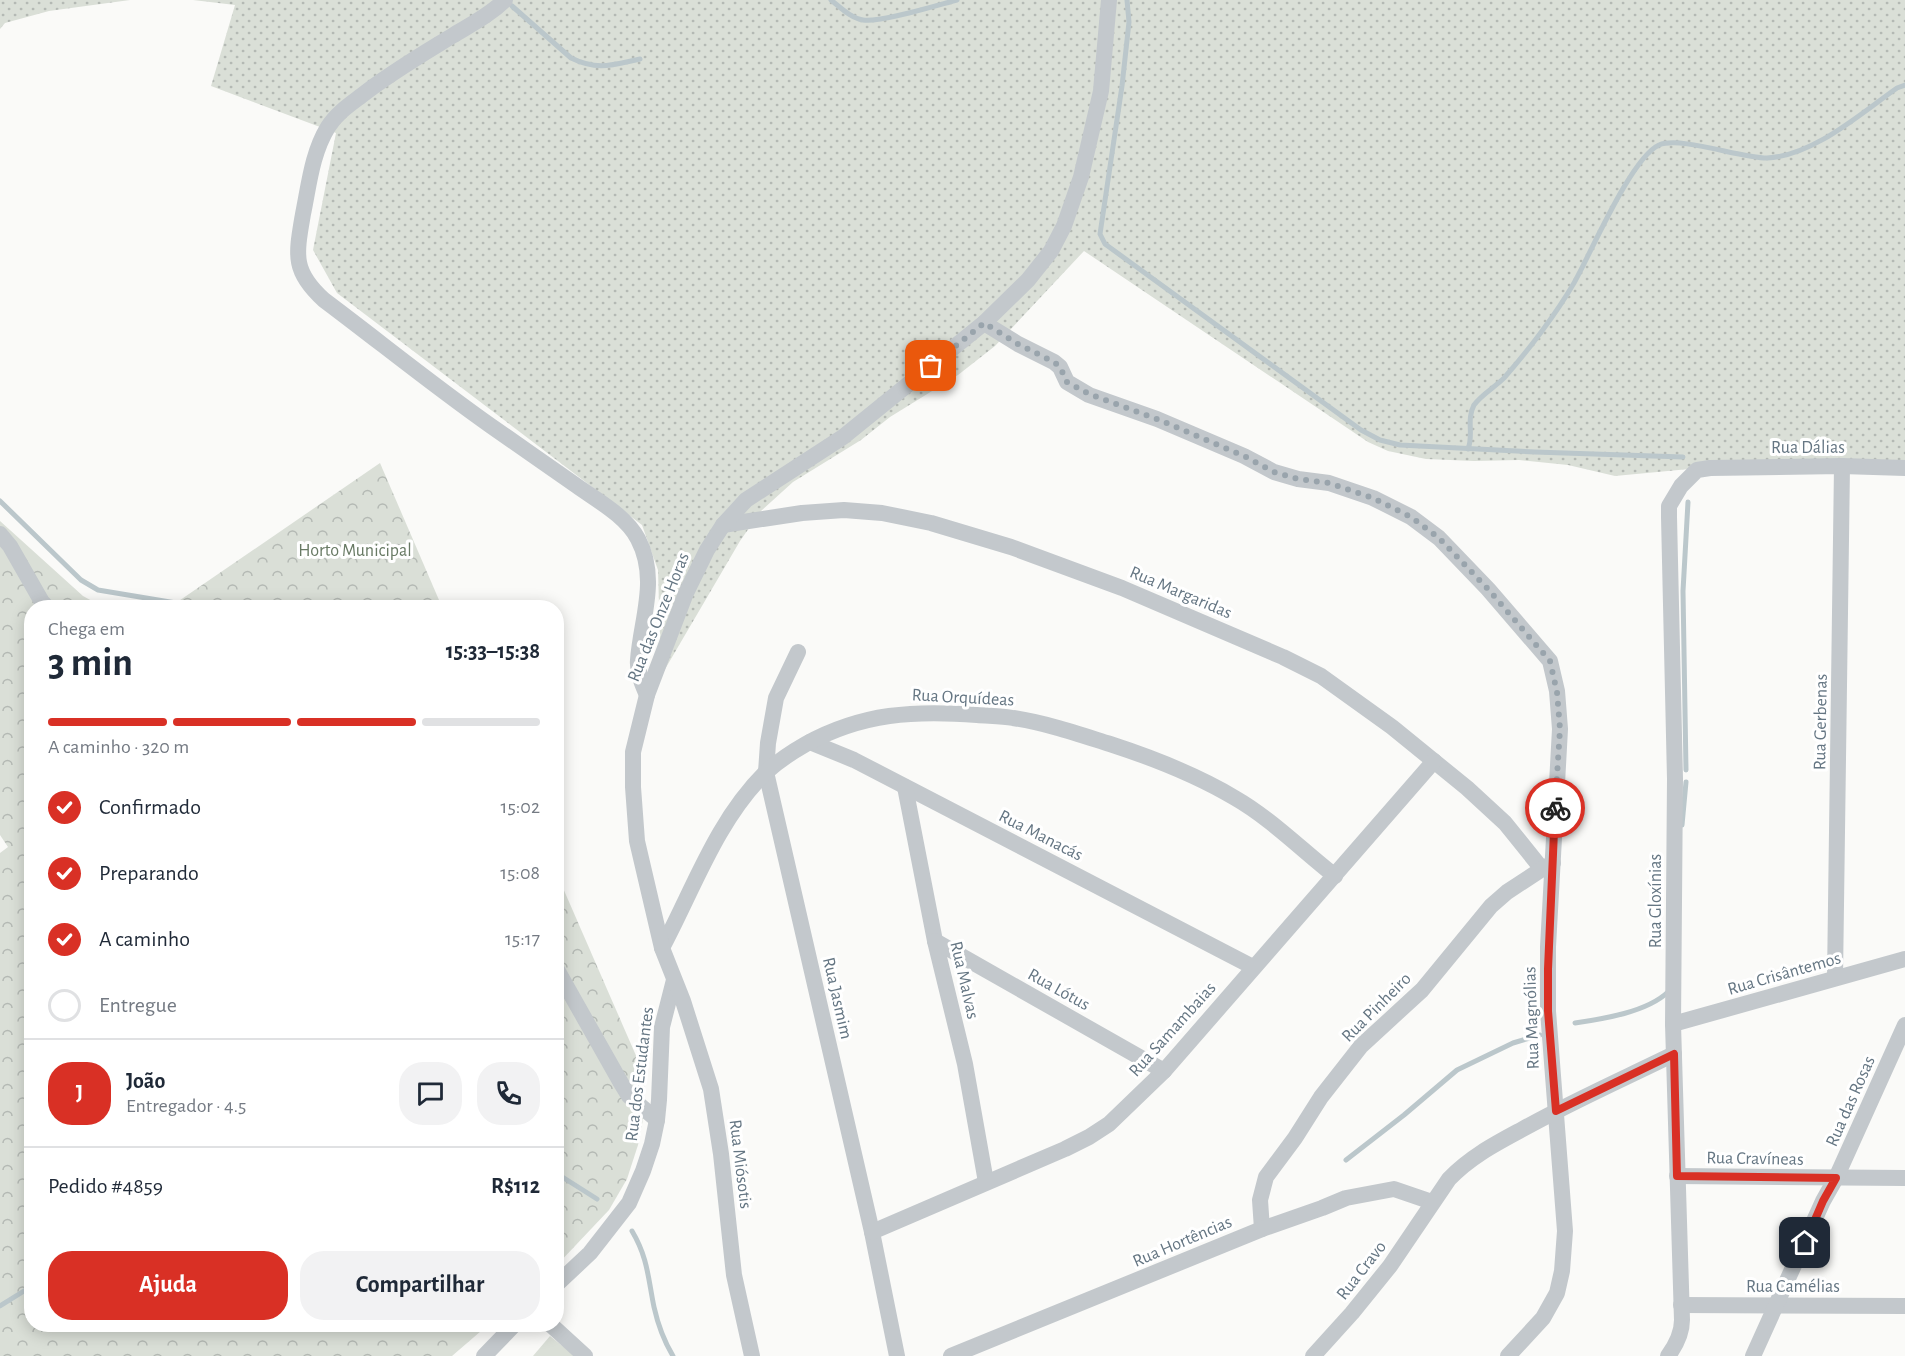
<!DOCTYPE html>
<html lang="pt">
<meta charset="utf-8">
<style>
body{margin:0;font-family:"Alegreya Sans",sans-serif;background:#f2f2f3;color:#1f2937;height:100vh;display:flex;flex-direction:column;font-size:22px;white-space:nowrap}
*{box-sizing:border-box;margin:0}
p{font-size:20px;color:#747a83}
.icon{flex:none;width:33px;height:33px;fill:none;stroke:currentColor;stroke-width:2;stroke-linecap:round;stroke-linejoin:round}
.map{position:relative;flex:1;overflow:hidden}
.panel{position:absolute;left:24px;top:600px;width:540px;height:732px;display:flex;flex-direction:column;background:#fff;border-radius:24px;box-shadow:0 3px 15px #0003}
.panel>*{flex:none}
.pin{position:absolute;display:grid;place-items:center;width:51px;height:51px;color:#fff;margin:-26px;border-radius:12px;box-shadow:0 3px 9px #0006}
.courier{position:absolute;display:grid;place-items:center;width:60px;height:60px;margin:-30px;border:4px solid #d93025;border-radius:50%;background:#fff;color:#222;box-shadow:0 2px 8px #0007}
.overview em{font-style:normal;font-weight:700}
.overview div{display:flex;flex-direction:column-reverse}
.overview{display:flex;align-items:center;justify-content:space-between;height:102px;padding:0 24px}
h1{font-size:39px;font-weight:700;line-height:45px}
.bar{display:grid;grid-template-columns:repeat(4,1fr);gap:9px 6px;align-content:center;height:72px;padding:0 24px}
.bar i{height:8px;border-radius:4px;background:#e0e1e3}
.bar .active{background:#d93025}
.bar p{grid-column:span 4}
.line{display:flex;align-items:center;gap:15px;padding:0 24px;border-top:2px solid #e0e1e3}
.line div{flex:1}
.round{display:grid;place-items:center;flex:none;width:63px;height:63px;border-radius:24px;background:#f2f2f3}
ol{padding:0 24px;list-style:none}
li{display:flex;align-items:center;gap:18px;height:66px}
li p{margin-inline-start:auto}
li .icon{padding:6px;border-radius:50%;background:#d93025;color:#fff;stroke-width:4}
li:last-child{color:#747a83}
li i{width:33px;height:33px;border:3px solid #e0e1e3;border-radius:50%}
.button{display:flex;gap:12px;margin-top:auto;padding:12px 24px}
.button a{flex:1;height:69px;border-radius:24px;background:#d93025;color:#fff;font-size:24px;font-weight:700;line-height:69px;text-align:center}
.button a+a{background:#f2f2f3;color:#1f2937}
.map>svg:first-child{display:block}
.grass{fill:url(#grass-dots)}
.forest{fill:url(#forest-crowns)}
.pitch{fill:#dadfd7}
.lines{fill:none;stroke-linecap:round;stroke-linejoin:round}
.stream{stroke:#bbc7cb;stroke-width:5}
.minor{stroke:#c3c8cc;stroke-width:16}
.done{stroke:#99a4ac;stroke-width:6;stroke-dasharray:0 10.8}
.route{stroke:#d93025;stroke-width:8}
.labels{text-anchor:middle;stroke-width:6;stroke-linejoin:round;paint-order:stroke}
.street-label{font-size:18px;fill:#657683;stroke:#fff}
.park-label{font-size:18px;fill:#687a64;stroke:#fff}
</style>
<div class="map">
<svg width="1905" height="1356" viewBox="0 0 1905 1356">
<defs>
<pattern id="grass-dots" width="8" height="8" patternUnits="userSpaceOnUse" patternTransform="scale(1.5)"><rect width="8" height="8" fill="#dadfd7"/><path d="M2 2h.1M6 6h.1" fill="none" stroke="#b4b9b4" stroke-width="1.8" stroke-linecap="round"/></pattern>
<pattern id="forest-crowns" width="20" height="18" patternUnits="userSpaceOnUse" patternTransform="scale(1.5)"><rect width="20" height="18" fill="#dadfd7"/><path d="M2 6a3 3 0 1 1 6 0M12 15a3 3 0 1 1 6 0" fill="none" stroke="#b4b9b4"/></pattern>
</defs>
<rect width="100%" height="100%" fill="#fafaf8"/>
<g class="grass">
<path d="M0,0H130L49,11L5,23L0,29Z"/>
<path d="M193,0H1905V461L1742,464L1615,476L1568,465L1519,460L1474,461L1426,459L1388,451L1368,442L1084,251L995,346L958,375L890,417L861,440L793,482L761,511L740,541L661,676L658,570L642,525L337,293L313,250L336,133L211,86L235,5Z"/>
</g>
<g class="forest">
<path d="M380,463L442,607H170Z"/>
<path d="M0,521L83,596L103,607L32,608V1324L488,1325L452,1356H0V853L8,847L0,835Z"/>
<path d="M556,872L644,1074L645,1109L638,1145L627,1179L609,1210L557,1265Z"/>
</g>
<path class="pitch" d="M550,1336L575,1356H533Z"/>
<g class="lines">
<g class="stream">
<path d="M831,0C841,8 851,18 863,20C880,23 938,5 957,0"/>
<path d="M1127,0L1129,22L1122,86L1100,234L1105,244L1361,430L1380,440L1400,445L1535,452L1683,457"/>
<path d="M512,6L571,58C598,71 612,65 640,59"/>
<path d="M1468,449C1474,435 1466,420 1474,405C1481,395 1495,387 1504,378C1528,351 1556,314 1574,283C1591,253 1631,158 1659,145C1681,136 1740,158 1767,158C1813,156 1860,114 1897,88L1905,85"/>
<path d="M0,501L81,580L98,590L206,608"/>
<path d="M1686,770L1683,591L1688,502"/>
<path d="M1682,825L1686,782"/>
<path d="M1575,1023C1603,1019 1647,1012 1668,992"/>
<path d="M1346,1160L1404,1115L1457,1070L1513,1043L1540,1035"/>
<path d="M556,1173L597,1199"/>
<path d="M632,1231C648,1258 648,1278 654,1307C658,1325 664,1341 673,1356"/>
<path d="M0,1306L32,1286"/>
</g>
<g class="minor">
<path d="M505,0C490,15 470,25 452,36C421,55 390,73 361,96C349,105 336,114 328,127C312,153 309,185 303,214C296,255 292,271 324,300C380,342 434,386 491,426C520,446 548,466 577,486C598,501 626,516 638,539C659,579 641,619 638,660C637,672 642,684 647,695"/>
<path d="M984,323L1018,344L1054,362L1060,367L1067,382L1089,395L1157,419L1244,456L1274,472L1298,479L1329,483L1373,498L1411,517L1439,538L1488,589L1550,661L1557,691L1560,729L1548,947V1011L1565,1231L1562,1271L1557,1293L1543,1318L1508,1356"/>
<path d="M723,525L802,513L844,510L882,513L931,523L1011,547L1122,588L1283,657L1321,676L1392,727L1467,788L1505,823L1542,869L1553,863"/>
<path d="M0,534L10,546L42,602L48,608"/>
<path d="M798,652L776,698L768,743L766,772L872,1232L897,1356"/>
<path d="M810,742L854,760L1253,967"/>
<path d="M905,787L935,941L965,1064L986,1182"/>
<path d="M935,941L1164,1071"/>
<path d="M662,948C694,888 716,822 765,773C777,762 792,752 806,744C862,713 915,710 977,715C989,716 1002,716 1013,718C1046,723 1078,734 1110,744C1153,758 1195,774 1235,798C1270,818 1303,851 1335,876"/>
<path d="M556,968L621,1083L629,1096L657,1120"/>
<path d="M1835,978L1842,466"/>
<path d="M1673,1024L1905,959"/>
<path d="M1677,1176L1905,1178"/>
<path d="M1262,1229L1260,1200L1266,1177L1295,1138L1321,1097L1361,1046L1422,990L1491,906L1507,892L1542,869"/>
<path d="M872,1232L1065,1149L1089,1137L1109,1124L1164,1071L1434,761"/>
<path d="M556,1285L590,1253L629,1203L643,1171L652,1144L657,1120L659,1100L662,1027L674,980"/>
<path d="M1681,1305L1905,1306"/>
<path d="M550,1324L585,1356"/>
<path d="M484,1356L515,1324"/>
<path d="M752,1356L734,1275L721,1154L711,1089L683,1001L662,948L637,841L633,787V752L647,695L686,593L707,550L723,525L746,500L843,437L984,323L1028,280L1051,251L1064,226L1081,177L1101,91L1109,0"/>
<path d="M951,1356L1262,1229L1322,1208L1346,1198L1394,1189L1432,1202"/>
<path d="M1313,1356L1352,1313L1390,1266L1449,1179C1470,1157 1495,1144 1521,1130C1571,1102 1623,1079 1674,1054"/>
<path d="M1668,1356C1676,1345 1682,1334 1682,1320L1673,1024L1675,779L1669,517V506L1681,486L1697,470L1710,468L1842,466L1905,468"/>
<path d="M1753,1356L1823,1201L1836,1178L1905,1025"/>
</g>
</g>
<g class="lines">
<path class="done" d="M931,366L984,323L1018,344L1054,362L1060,367L1067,382L1089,394L1157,419L1244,456L1274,472L1298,479L1329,483L1373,498L1411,517L1439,538L1488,589L1550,661L1557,692L1560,729L1555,808"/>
<path class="route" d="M1555,808L1548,969V1011L1556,1111L1674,1054L1677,1176L1836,1178L1823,1201L1805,1243"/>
</g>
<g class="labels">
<g class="street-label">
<text x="1808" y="453">Rua Dálias</text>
<text transform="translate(1181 592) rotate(23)" y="6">Rua Margaridas</text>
<text transform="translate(658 617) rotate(-68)" y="6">Rua das Onze Horas</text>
<text transform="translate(963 697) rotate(3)" y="6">Rua Orquídeas</text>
<text transform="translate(1820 722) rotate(-89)" y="6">Rua Gerbenas</text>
<text transform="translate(1041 835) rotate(27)" y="6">Rua Manacás</text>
<text transform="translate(1655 901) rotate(-90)" y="6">Rua Gloxínias</text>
<text transform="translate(1784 973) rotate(-16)" y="6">Rua Crisântemos</text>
<text transform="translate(965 980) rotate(77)" y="6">Rua Malvas</text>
<text transform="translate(1059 989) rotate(29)" y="6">Rua Lótus</text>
<text transform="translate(838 998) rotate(77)" y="6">Rua Jasmim</text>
<text transform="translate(1376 1007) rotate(-45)" y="6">Rua Pinheiro</text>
<text transform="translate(1531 1018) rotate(-92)" y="6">Rua Magnólias</text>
<text transform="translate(1172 1029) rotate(-48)" y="6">Rua Samambaias</text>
<text transform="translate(639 1074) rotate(-83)" y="6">Rua dos Estudantes</text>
<text transform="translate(1850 1101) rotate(-66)" y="6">Rua das Rosas</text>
<text transform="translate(1755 1158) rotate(1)" y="6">Rua Cravíneas</text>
<text transform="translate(741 1164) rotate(83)" y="6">Rua Miósotis</text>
<text transform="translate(1182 1241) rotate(-23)" y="6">Rua Hortências</text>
<text transform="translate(1361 1270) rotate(-52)" y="6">Rua Cravo</text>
<text x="1793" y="1292">Rua Camélias</text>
</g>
<g class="park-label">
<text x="355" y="556">Horto Municipal</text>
</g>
</g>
</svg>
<div class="pin" style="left:931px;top:366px;background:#ea580c"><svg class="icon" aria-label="bag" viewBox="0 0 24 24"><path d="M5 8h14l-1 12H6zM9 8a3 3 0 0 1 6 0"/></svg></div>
<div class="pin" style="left:1805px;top:1243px;background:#1f2937"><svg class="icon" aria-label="home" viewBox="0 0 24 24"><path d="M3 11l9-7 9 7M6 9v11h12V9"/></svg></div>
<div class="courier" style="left:1555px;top:808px"><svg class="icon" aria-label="bike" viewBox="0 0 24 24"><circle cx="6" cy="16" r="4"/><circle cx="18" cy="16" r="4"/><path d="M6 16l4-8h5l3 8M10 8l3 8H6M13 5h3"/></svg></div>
<section class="panel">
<div class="overview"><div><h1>3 min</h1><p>Chega em</p></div><em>15:33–15:38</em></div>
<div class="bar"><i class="active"></i><i class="active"></i><i class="active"></i><i></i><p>A caminho · 320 m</p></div>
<ol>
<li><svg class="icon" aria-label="check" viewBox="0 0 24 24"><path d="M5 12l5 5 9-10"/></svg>Confirmado<p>15:02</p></li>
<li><svg class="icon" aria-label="check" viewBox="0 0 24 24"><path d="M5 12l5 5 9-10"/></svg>Preparando<p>15:08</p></li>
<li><svg class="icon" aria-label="check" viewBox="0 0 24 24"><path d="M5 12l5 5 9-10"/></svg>A caminho<p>15:17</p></li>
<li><i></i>Entregue</li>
</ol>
<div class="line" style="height:108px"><b class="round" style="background:#d93025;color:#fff">J</b><div><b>João</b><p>Entregador · 4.5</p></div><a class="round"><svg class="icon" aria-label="chat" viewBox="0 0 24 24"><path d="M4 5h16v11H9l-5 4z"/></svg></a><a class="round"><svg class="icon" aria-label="phone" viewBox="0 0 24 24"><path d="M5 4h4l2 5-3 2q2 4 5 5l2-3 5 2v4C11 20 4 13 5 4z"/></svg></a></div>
<div class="line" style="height:78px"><div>Pedido #4859</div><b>R$112</b></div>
<div class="button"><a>Ajuda</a><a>Compartilhar</a></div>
</section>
</div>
